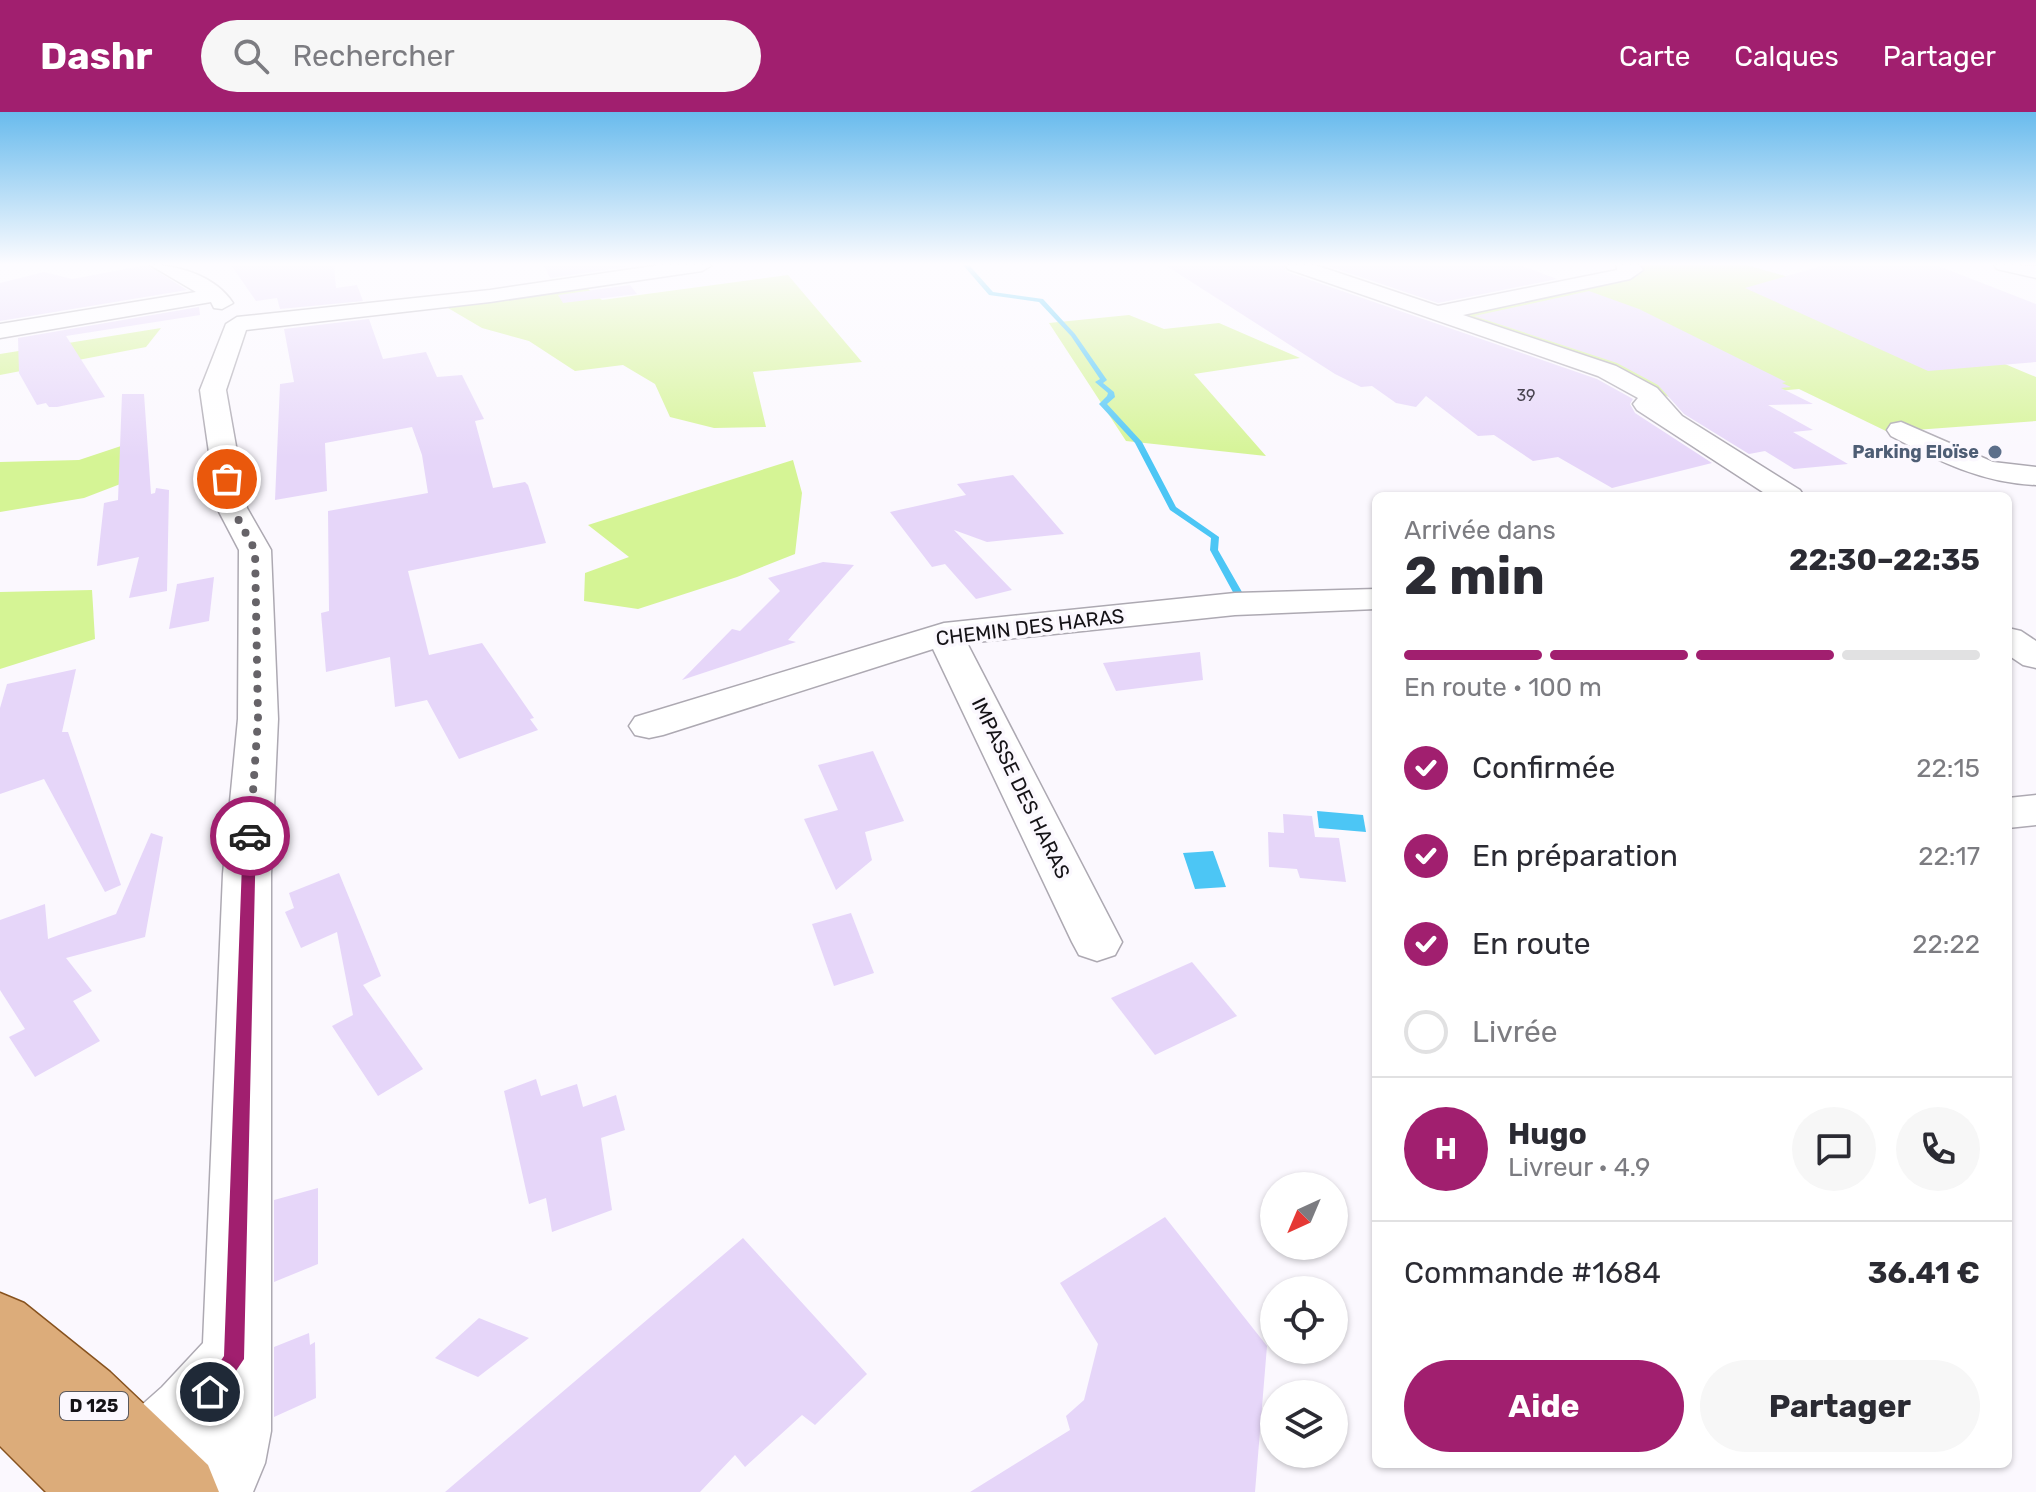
<!DOCTYPE html>
<html lang="fr">
<meta charset="utf-8">
<style>
body{margin:0;font-family:Rubik,sans-serif;background:#f7f7f7;color:#2b2b33;height:100vh;display:flex;flex-direction:column;font-size:30px;white-space:nowrap}
*{box-sizing:border-box;margin:0}
p{font-size:26px;color:#7c7c81}
.icon{flex:none;width:44px;height:44px;fill:none;stroke:currentColor;stroke-width:2;stroke-linecap:round;stroke-linejoin:round}
.map{position:relative;flex:1;overflow:hidden}
.panel{position:absolute;left:1372px;top:380px;width:640px;height:976px;display:flex;flex-direction:column;background:#fff;border-radius:12px;box-shadow:0 2px 6px #0004}
.panel>*{flex:none}
.needle{width:52px;rotate:224deg}
.controls{position:absolute;left:1260px;top:1060px;display:grid;gap:16px}
.controls a{display:grid;place-items:center;width:88px;height:88px;border-radius:50%;background:#fff;box-shadow:0 2px 6px #0004;font-size:40px}
.pin{position:absolute;display:grid;place-items:center;width:68px;height:68px;color:#fff;margin:-34px;border:4px solid #fff;border-radius:50%;box-shadow:0 2px 8px #0007}
.courier{position:absolute;display:grid;place-items:center;width:80px;height:80px;margin:-40px;border:6px solid #a11f6f;border-radius:50%;background:#fff;color:#222;box-shadow:0 2px 10px #0007}
.overview em{font-style:normal;font-weight:700}
.overview div{display:flex;flex-direction:column-reverse}
.overview{display:flex;align-items:center;justify-content:space-between;height:136px;padding:0 32px}
h1{font-size:52px;font-weight:700;line-height:60px}
.bar{display:grid;grid-template-columns:repeat(4,1fr);gap:12px 8px;align-content:center;height:96px;padding:0 32px}
.bar i{height:10px;border-radius:6px;background:#e1e1e2}
.bar .active{background:#a11f6f}
.bar p{grid-column:span 4}
.line{display:flex;align-items:center;gap:20px;padding:0 32px;border-top:2px solid #e1e1e2}
.line div{flex:1}
.round{display:grid;place-items:center;flex:none;width:84px;height:84px;border-radius:42px;background:#f7f7f7}
ol{padding:0 32px;list-style:none}
li{display:flex;align-items:center;gap:24px;height:88px}
li p{margin-inline-start:auto}
li .icon{padding:8px;border-radius:50%;background:#a11f6f;color:#fff;stroke-width:4}
li:last-child{color:#7c7c81}
li i{width:44px;height:44px;border:4px solid #e1e1e2;border-radius:50%}
.cta{display:flex;gap:16px;margin-top:auto;padding:16px 32px}
.cta a{flex:1;height:92px;border-radius:48px;background:#a11f6f;color:#fff;font-size:32px;font-weight:700;line-height:92px;text-align:center}
.cta a+a{background:#f7f7f7;color:#2b2b33}
header{display:flex;align-items:center;gap:48px;box-sizing:border-box;height:112px;padding:0 40px;background:#a11f6f;color:#fff}
header strong{font-size:38px}
nav{display:flex;gap:44px;margin-inline-start:auto;font-size:28px}
.search{width:560px;height:72px;background:#f7f7f7;display:flex;align-items:center;gap:20px;box-sizing:border-box;padding:0 28px;border-radius:44px;color:#7c7c81;font-size:30px}
.map>svg:first-child{display:block}
.green{fill:#d5f495}
.water{fill:#4cc6f5}
.lines{fill:none;stroke-linecap:round;stroke-linejoin:round}
.stream{fill:#4cc6f5;fill-rule:evenodd}
.building{fill:#e6d6f9}
.minor-casing{stroke:#ada9b2;stroke-width:3}
.major-casing{stroke:#87521e;stroke-width:3}
.minor{fill:#fff;fill-rule:evenodd}
.major{fill:#dcac7a;fill-rule:evenodd}
.route{fill:#a11f6f}
.done{stroke:#666368;stroke-width:8;stroke-dasharray:0 14.4}
.service-dot{fill:#5c6f8a;stroke:#fbf8fe;stroke-width:3}
.labels{text-anchor:middle;stroke-width:7;stroke-linejoin:round;paint-order:stroke}
.number-label{font-size:16px;fill:#494450}
.far-service-label{font-size:18px;font-weight:bold;fill:#4e5e75;stroke:#fbf8fe;text-anchor:end}
.shield{fill:#fbf8fe;stroke:#5a585c;stroke-width:2}
.shield-label{font-size:18px;font-weight:bold;fill:#151317}
.street-label{font-size:20px;fill:#151317;stroke:#fbf8fe}
</style>
<header>
<strong>Dashr</strong>
<div class="search"><svg class="icon" aria-label="search" viewBox="0 0 24 24"><circle cx="10" cy="10" r="6"/><path d="M15 15l6 6"/></svg>Rechercher</div>
<nav><a>Carte</a><a>Calques</a><a>Partager</a></nav>
</header>
<div class="map">
<svg width="2036" height="1380" viewBox="0 0 2036 1380">
<rect width="100%" height="100%" fill="#fbf8fe"/>
<g class="green">
<path d="M1632,153H1746L1814,172L2036,265V309L1888,320L1799,277L1677,289L1628,265L1450,203L1640,162L1642,158Z"/>
<path d="M788,163L862,250L753,260L766,315L714,316L670,305L655,272L623,253L575,259L529,229L482,216L448,196L582,172L602,188Z"/>
<path d="M1129,203L1164,217L1219,211L1300,246L1194,262L1266,344L1126,329L1049,211Z"/>
<path d="M161,216L146,235L0,263V242Z"/>
<path d="M133,330L149,361L84,386L0,400V350L79,348Z"/>
<path d="M793,348L802,381L795,442L737,465L638,497L584,489L585,461L629,445L588,413Z"/>
<path d="M92,478L95,527L0,557V480Z"/>
</g>
<g class="water">
<path d="M1317,699L1363,703L1366,720L1319,716Z"/>
<path d="M1213,739L1226,775L1195,777L1183,741Z"/>
</g>
<g class="lines">
<path class="stream" d="M963,153H969L993,180L1043,187L1075,222L1107,268L1103,271L1114,280L1115,285L1107,292L1142,330L1176,395L1219,425L1218,438L1242,480L1240,482H1234L1210,438L1211,426L1170,398L1135,331L1099,292L1107,284L1108,281L1095,270L1100,267L1071,224L1039,190L989,183Z"/>
</g>
<g class="building">
<path d="M147,153L187,178L0,209V171L44,160L72,167Z"/>
<path d="M231,153H334L336,176L357,173L363,189L280,197L277,186L256,189Z"/>
<path d="M544,153H625V155L550,166Z"/>
<path d="M1165,153H1282L1287,160L1597,267L1633,287L1630,292L1635,301L1712,351L1612,376L1558,345L1533,349L1494,323L1478,324L1426,284L1416,295L1396,291L1372,274L1361,275L1335,262Z"/>
<path d="M1325,153H1519L1557,167L1438,191Z"/>
<path d="M1825,153H1936L2036,192V250L1928,259L1745,176Z"/>
<path d="M630,173L637,182L563,191L558,183Z"/>
<path d="M1589,179L1639,197L1786,270L1782,271L1791,275L1781,276L1813,292L1768,293L1813,318L1793,320L1848,352L1794,357L1765,339L1749,342L1684,302L1658,273L1617,251L1474,204Z"/>
<path d="M199,195L200,203L66,224L105,285L57,295H49L46,291L37,293L19,261L18,226Z"/>
<path d="M369,207L383,247L426,240L437,265L462,263L484,307L475,309L493,376L525,370L528,373L546,431L408,459L429,543L482,531L534,606L530,607L538,618L459,647L427,588L395,595L390,545L326,560L321,501L329,499L328,399L428,381L422,343L412,315L325,331L327,379L275,388L280,272L294,270L284,217Z"/>
<path d="M122,282H144L151,382L155,381L156,376L169,378L167,479L129,486L139,445L97,454L104,391L118,388Z"/>
<path d="M1013,363L1064,422L987,430L954,418L1012,478L976,487L945,452L932,455L890,400L966,383L957,372Z"/>
<path d="M823,450L854,453L788,528L796,530L682,568L732,517L740,519L780,479L768,466Z"/>
<path d="M214,465L209,509L169,517L177,472Z"/>
<path d="M1200,540L1203,568L1116,579L1103,551Z"/>
<path d="M76,557L62,620H68L121,773L105,780L44,667L0,682V596L7,572Z"/>
<path d="M873,639L904,709L865,720L872,748L836,778L804,707L838,698L818,653Z"/>
<path d="M1283,702L1312,704L1315,725L1339,726L1346,770L1300,766L1297,757L1269,755L1268,720L1284,721Z"/>
<path d="M151,721L163,725L145,825L66,846L92,879L73,889L100,929L35,965L9,925L25,917L0,878V808L45,792L48,827L116,802Z"/>
<path d="M339,761L381,864L363,873L423,957L378,984L332,914L353,903L337,820L301,836L285,800L294,796L289,781Z"/>
<path d="M851,801L874,861L834,874L812,812Z"/>
<path d="M1192,850L1237,904L1155,943L1111,886Z"/>
<path d="M536,967L541,984L577,972L583,995L616,983L625,1018L601,1026L612,1098L552,1120L546,1086L529,1092L504,979Z"/>
<path d="M318,1076V1152L274,1170V1088Z"/>
<path d="M1165,1105L1267,1234L1255,1380H970L1070,1318L1066,1304L1084,1288L1098,1232L1060,1171Z"/>
<path d="M743,1126L867,1262L815,1313L802,1303L745,1355L735,1343L700,1380H445Z"/>
<path d="M479,1206L529,1226L478,1265L435,1246Z"/>
<path d="M309,1221L310,1233L315,1230L316,1286L274,1305V1235Z"/>
</g>
<g class="lines">
<g class="minor-casing">
<g id="minor">
<path d="M150,153C180,153 216,165 233,191L222,197L214,196L211,190L0,226V212L196,180Z"/>
<path d="M660,153H712L702,159L490,190L246,218L226,278L247,396L271,438L278,607L271,762V1319L265,1351L253,1380H175L189,1350L156,1380H63L74,1353L162,1275L203,1231L223,762L238,607L239,438L217,396L200,278L226,212L237,205L490,178Z"/>
<path d="M1285,153H1315L1438,194L1617,158L1616,153H1639L1643,158L1630,167L1463,203L1616,254L1657,276L1682,304L1800,378L1804,384H1769L1637,298L1633,292L1638,286L1598,264L1288,157Z"/>
<path d="M1994,153L2036,154V166L1997,157Z"/>
<path d="M1901,310L1993,350L2036,355V373C1982,371 1938,349 1891,324L1887,318L1891,312Z"/>
<path d="M1376,477V497L1235,503L967,531L1122,830L1115,843L1097,849L1079,843L1072,830L933,537L663,623L649,626L635,623L629,614L635,605L944,511L1235,481Z"/>
<path d="M2008,516L2021,519L2036,529V556L2023,553L2008,543Z"/>
<path d="M2036,683V713L2008,716V686Z"/>
</g>
</g>
<g class="major-casing">
<path id="major" d="M0,1181L24,1191L110,1260L208,1353L219,1380H46L0,1334Z"/>
</g>
<use href="#minor" class="minor"/>
<use href="#major" class="major"/>
</g>
<linearGradient id="sky" x2="0" y2="1"><stop stop-color="#69bbed"/><stop offset="0.44" stop-color="#fdfcff"/><stop offset="1" stop-color="#fdfcff" stop-opacity="0"/></linearGradient>
<rect width="2036" height="346" fill="url(#sky)"/>
<path class="route" d="M250,720L256,724L244,1247L217,1287L210,1290L203,1287L200,1280L224,1244L243,724Z"/>
<g class="lines">
<path class="done" d="M227,367L232,396L255,438L258,607L250,724"/>
</g>
<circle class="service-dot" cx="1995" cy="340" r="8"/>
<g class="labels">
<g class="number-label">
<text x="1526" y="289">39</text>
</g>
<g class="far-service-label">
<text x="1979" y="346">Parking Eloïse</text>
</g>
<rect class="shield" x="60" y="1280" width="68" height="28" rx="6"/>
<g class="shield-label">
<text x="94" y="1300">D 125</text>
</g>
<g class="street-label">
<text transform="translate(1030 515) rotate(-7)" y="7">CHEMIN DES HARAS</text>
<text transform="translate(1021 676) rotate(64)" y="7">IMPASSE DES HARAS</text>
</g>
</g>
</svg>
<div class="controls">
<a><svg class="needle" viewBox="-14 -14 28 28"><path d="M0-13l5 13h-10z" fill="#e53935"/><path d="M0 13l5-13h-10z" fill="#7c7c81"/></svg></a>
<a><svg class="icon" aria-label="locate" viewBox="0 0 24 24"><circle cx="12" cy="12" r="6"/><path d="M12 2v4M12 18v4M2 12h4M18 12h4"/></svg></a>
<a><svg class="icon" aria-label="layers" viewBox="0 0 24 24"><path d="M12 4l9 5-9 5-9-5zM3 14l9 5 9-5"/></svg></a>
</div>
<div class="pin" style="left:227px;top:367px;background:#ea580c"><svg class="icon" aria-label="bag" viewBox="0 0 24 24"><path d="M5 8h14l-1 12H6zM9 8a3 3 0 0 1 6 0"/></svg></div>
<div class="pin" style="left:210px;top:1280px;background:#1f2937"><svg class="icon" aria-label="home" viewBox="0 0 24 24"><path d="M3 11l9-7 9 7M6 9v11h12V9"/></svg></div>
<div class="courier" style="left:250px;top:724px"><svg class="icon" aria-label="car" viewBox="0 0 24 24"><path d="M5 17H2v-5l4-1 3-4h7l3 4 3 1v5h-3M9 17h6M6 11h13"/><circle cx="7" cy="17" r="2"/><circle cx="17" cy="17" r="2"/></svg></div>
<section class="panel">
<div class="overview"><div><h1>2 min</h1><p>Arrivée dans</p></div><em>22:30–22:35</em></div>
<div class="bar"><i class="active"></i><i class="active"></i><i class="active"></i><i></i><p>En route · 100 m</p></div>
<ol>
<li><svg class="icon" aria-label="check" viewBox="0 0 24 24"><path d="M5 12l5 5 9-10"/></svg>Confirmée<p>22:15</p></li>
<li><svg class="icon" aria-label="check" viewBox="0 0 24 24"><path d="M5 12l5 5 9-10"/></svg>En préparation<p>22:17</p></li>
<li><svg class="icon" aria-label="check" viewBox="0 0 24 24"><path d="M5 12l5 5 9-10"/></svg>En route<p>22:22</p></li>
<li><i></i>Livrée</li>
</ol>
<div class="line" style="height:144px"><b class="round" style="background:#a11f6f;color:#fff">H</b><div><b>Hugo</b><p>Livreur · 4.9</p></div><a class="round"><svg class="icon" aria-label="chat" viewBox="0 0 24 24"><path d="M4 5h16v11H9l-5 4z"/></svg></a><a class="round"><svg class="icon" aria-label="phone" viewBox="0 0 24 24"><path d="M5 4h4l2 5-3 2q2 4 5 5l2-3 5 2v4C11 20 4 13 5 4z"/></svg></a></div>
<div class="line" style="height:104px"><div>Commande #1684</div><b>36.41 €</b></div>
<div class="cta"><a>Aide</a><a>Partager</a></div>
</section>
</div>
